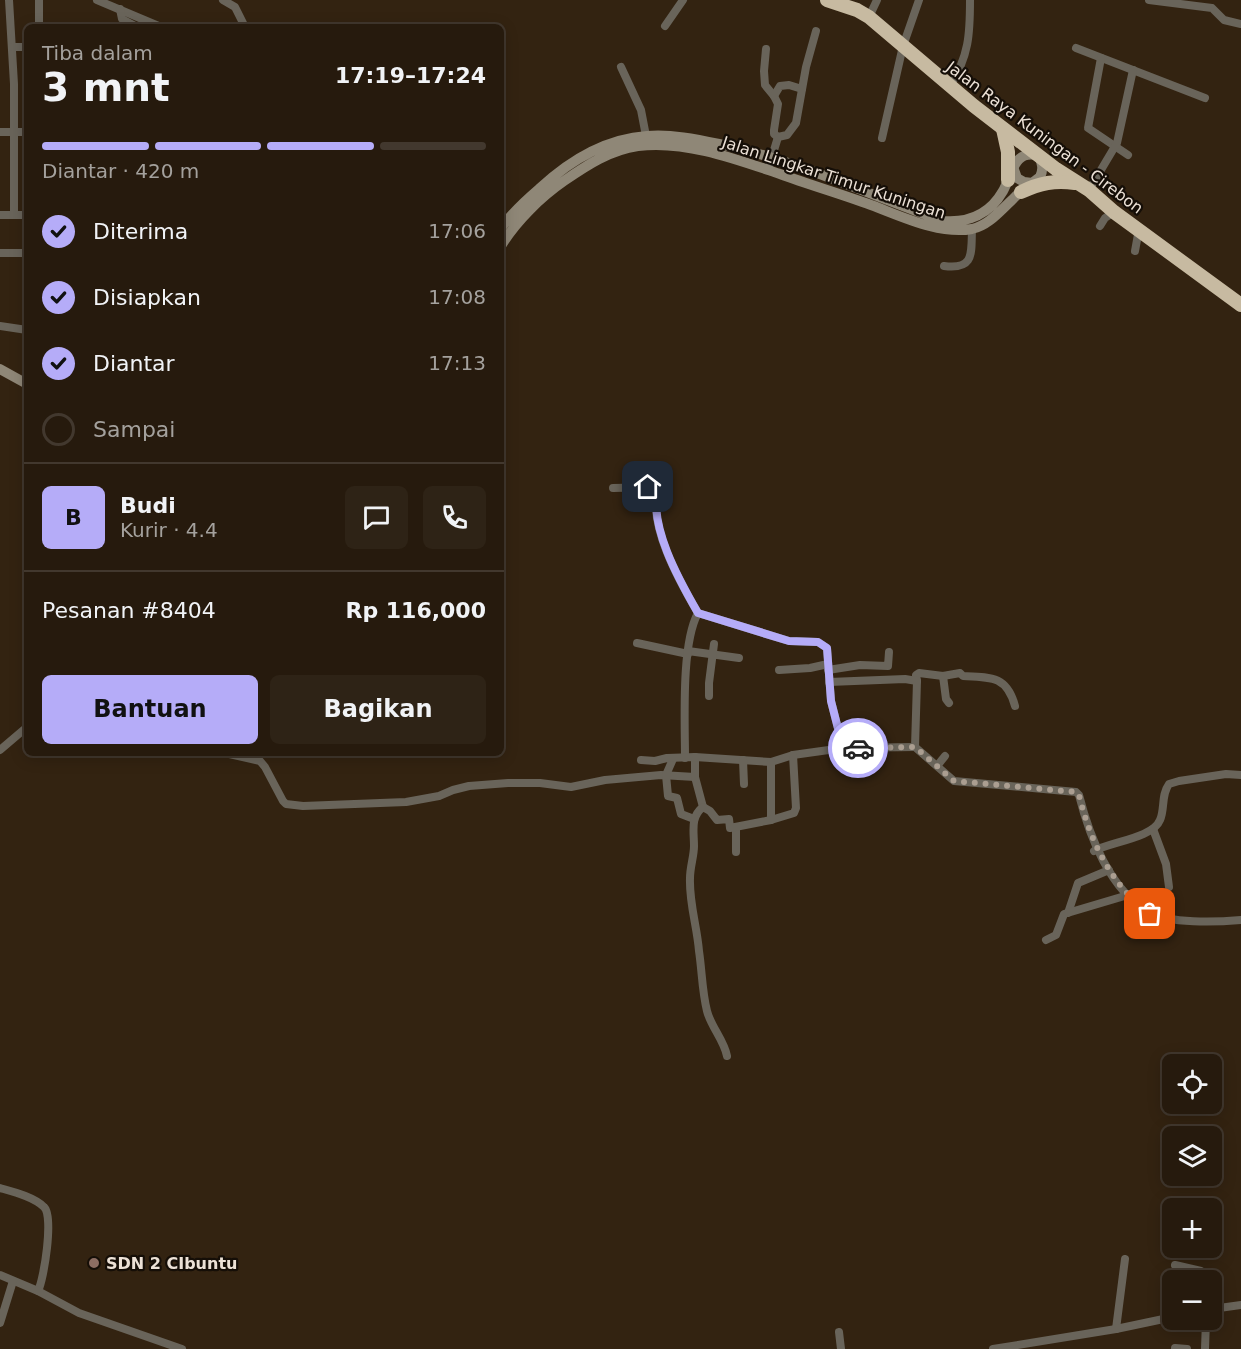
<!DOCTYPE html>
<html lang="id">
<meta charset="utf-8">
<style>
body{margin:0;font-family:"DejaVu Sans",sans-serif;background:#2e2316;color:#f1f3f6;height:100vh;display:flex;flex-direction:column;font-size:22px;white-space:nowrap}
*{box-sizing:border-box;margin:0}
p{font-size:20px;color:#a4a19d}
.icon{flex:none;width:33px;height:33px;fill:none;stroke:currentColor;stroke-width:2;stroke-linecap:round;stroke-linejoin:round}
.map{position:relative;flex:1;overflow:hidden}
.drawer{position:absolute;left:24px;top:24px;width:480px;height:732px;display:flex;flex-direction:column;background:#261a0d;border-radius:9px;box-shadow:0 3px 15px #0003,0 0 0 2px #42382e}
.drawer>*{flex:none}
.controls{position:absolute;left:1162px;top:1054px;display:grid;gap:12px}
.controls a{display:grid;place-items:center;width:60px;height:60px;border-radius:9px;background:#261a0d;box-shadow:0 3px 15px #0003,0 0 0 2px #42382e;font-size:30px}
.pin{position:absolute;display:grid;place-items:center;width:51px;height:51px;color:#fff;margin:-26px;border-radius:12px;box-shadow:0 3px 9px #0006}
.courier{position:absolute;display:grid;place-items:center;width:60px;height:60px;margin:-30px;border:4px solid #b5acf8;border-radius:50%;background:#fff;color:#222;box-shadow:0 2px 8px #0007}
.summary em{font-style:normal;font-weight:800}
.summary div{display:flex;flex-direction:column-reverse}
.summary{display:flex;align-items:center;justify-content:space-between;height:102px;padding:0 18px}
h1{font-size:39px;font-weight:800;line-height:45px}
.bar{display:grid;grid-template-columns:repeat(4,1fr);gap:9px 6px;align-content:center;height:72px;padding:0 18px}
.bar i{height:8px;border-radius:4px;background:#42382e}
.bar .active{background:#b5acf8}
.bar p{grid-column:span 4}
.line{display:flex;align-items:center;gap:15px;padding:0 18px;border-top:2px solid #42382e}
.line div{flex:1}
.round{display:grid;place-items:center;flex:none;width:63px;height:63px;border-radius:9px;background:#2e2316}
ol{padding:0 18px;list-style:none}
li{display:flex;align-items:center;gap:18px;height:66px}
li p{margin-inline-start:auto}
li .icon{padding:6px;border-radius:50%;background:#b5acf8;color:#111;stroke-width:4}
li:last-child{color:#a4a19d}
li i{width:33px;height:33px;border:3px solid #42382e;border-radius:50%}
.cta{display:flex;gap:12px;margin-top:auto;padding:12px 18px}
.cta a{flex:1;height:69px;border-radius:9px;background:#b5acf8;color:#111;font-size:24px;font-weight:800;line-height:69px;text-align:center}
.cta a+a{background:#2e2316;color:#f1f3f6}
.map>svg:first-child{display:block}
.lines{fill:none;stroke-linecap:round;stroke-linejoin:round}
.street{stroke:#69645a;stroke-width:8}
.secondary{stroke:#8f8777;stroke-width:10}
.highway{stroke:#c7baa1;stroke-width:14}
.done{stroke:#ab9e91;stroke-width:6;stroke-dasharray:0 10.8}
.route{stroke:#b5acf8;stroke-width:8}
.education-dot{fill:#8d6e63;stroke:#150e07;stroke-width:2}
.labels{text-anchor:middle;stroke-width:4.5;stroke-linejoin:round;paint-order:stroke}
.street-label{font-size:16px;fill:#ece1d6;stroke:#150e07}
.poi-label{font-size:16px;font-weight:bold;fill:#ece1d6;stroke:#150e07;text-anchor:start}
</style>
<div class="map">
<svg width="1241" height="1349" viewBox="0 0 1241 1349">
<rect width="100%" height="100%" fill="#332311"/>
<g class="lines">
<g class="street">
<path d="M9,0L14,84V215"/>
<path d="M97,0L161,27"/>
<path d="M223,0L235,7L243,23L239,27"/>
<path d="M1149,0L1212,8L1224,20L1241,24"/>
<path d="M120,9L122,19L137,27"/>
<path d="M869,17L877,0"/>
<path d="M665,26L683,0"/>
<path d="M39,27V0"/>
<path d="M12,47H27"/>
<path d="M1076,48L1205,98"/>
<path d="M766,49L764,71L765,85L774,96L778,104L774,130V134L778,137"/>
<path d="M1101,58L1088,128L1128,155"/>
<path d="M621,67L641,110L646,136"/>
<path d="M950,86C969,56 970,34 970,0"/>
<path d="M774,96L780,86L789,85L802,89"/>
<path d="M0,132H27"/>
<path d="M882,138L903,46L919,0"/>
<path d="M768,170L778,137L787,135L796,123L806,67L816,31"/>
<path d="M1089,190L1117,143L1133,70"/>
<path d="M0,215H27"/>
<path d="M1100,226L1105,218L1114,212"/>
<path d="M1135,251L1139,229"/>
<path d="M0,253H27"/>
<path d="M944,266C975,270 971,253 972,229"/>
<path d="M0,326L27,330"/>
<path d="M613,488L658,487C647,524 679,581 698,613L789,641L818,642L827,648L831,701L843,748"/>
<path d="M637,643L688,654"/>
<path d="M688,651L739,658"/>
<path d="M779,670L810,668L828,664"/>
<path d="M828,670L860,665L888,666L889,652"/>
<path d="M943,676L946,699L949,703"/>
<path d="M917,681L916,675L919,673L943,676L960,673L963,676C991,677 1007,676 1015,706"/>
<path d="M829,682L905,679L917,681L915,747L954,781L1076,792L1079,795C1089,835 1110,891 1149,912C1169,924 1217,922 1241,920"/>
<path d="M709,696V683L714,644"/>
<path d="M0,750L27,727"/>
<path d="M225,753L260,761L265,767L283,801L286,804L303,806L406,802L439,796L453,790L469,786L508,783H540L571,787L605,780L661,775L695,777"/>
<path d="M695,757V777L703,807"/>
<path d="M685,758C685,721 681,644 698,613"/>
<path d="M673,759L666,775L668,796L677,798L681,814L694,819"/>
<path d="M641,760L655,761L667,758L695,757L771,762L793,755L843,748L915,747"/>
<path d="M743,760L744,784"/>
<path d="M937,766L945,756"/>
<path d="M771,820V762"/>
<path d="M1153,829L1166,864L1169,887"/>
<path d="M1094,851C1110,842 1153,838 1160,820C1165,809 1161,795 1169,784L1179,781L1226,774L1241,775"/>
<path d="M736,852V827"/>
<path d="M1068,913L1078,883L1109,870"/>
<path d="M1046,940L1056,935L1064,914L1128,895"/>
<path d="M727,1056C724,1040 711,1027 707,1011C702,991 702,971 699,951C697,926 689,903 690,878C690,867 694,856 694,846C694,831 690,817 703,807L710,811L717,820L729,819L730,828L771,820L794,813L796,808L793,755"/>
<path d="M0,1188C14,1192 34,1197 44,1207C54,1216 44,1279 38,1291"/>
<path d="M1175,1265L1201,1271L1204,1281"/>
<path d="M0,1275L38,1291L79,1313L182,1349"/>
<path d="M1212,1309L1241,1305"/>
<path d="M0,1323L13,1281"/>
<path d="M1116,1329L1125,1259"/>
<path d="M839,1332L841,1349"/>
<path d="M1175,1348L1187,1349"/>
<path d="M993,1349L1116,1329L1173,1317"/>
<path d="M1205,1349L1206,1320"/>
</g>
<g class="secondary">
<path d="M1013,167L1017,178L1024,182L1032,183"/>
<path d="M501,228C512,213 525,201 539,189C569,161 604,139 647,136C671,134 696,139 719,144C797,160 869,195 943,221C968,223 990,214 1003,191C1012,175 1014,148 1039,156C1042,163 1044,169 1040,177C1031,184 1020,191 1012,200C1000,211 989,225 972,229C939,235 901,216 871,205C841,194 810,185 780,174C736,159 685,140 638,146C610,150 587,165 564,181C541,197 516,221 501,246"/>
<path d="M0,369L27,384"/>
</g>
<g class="highway">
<path d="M827,0L857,10L869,17L974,106L1056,169L1089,190L1114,212L1241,305"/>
<path d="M1003,129L1008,152V180"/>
<path d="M1021,192C1040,183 1055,180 1075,183"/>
</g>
</g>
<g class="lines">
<path class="done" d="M858,748L915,747L954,781L1076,792L1079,795C1090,841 1111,885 1150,914"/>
<path class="route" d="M648,487H658C648,525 679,580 698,613L789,641L818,642L827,648L831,701L843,748H858"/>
</g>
<circle class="education-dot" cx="94" cy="1263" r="6"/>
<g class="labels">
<g class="street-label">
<text transform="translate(1045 137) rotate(37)" y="6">Jalan Raya Kuningan - Cirebon</text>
<text transform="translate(834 177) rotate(18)" y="6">Jalan Lingkar Timur Kuningan</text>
</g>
<g class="poi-label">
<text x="106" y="1269">SDN 2 CIbuntu</text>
</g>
</g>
</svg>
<div class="controls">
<a><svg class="icon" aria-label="locate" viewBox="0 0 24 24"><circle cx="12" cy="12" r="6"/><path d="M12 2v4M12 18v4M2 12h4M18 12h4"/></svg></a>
<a><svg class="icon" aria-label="layers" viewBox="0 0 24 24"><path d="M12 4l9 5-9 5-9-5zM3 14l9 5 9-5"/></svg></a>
<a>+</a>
<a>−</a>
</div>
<div class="pin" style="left:1150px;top:914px;background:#ea580c"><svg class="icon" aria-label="bag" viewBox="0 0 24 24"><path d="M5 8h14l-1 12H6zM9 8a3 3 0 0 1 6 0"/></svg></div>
<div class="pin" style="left:648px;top:487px;background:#1f2937"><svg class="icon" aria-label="home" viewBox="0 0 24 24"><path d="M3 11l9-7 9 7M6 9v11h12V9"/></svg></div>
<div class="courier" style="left:858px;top:748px"><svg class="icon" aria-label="car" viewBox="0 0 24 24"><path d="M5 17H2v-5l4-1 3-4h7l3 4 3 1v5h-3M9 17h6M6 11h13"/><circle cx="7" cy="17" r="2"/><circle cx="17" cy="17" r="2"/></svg></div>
<section class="drawer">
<div class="summary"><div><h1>3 mnt</h1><p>Tiba dalam</p></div><em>17:19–17:24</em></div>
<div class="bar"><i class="active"></i><i class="active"></i><i class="active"></i><i></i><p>Diantar · 420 m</p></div>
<ol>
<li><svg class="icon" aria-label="check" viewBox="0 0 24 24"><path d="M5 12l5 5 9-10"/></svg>Diterima<p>17:06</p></li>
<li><svg class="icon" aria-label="check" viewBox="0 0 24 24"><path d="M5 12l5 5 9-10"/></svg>Disiapkan<p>17:08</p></li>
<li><svg class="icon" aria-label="check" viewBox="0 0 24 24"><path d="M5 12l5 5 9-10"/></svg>Diantar<p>17:13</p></li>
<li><i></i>Sampai</li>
</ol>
<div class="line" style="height:108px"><b class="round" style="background:#b5acf8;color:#111">B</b><div><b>Budi</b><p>Kurir · 4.4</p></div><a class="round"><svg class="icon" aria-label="chat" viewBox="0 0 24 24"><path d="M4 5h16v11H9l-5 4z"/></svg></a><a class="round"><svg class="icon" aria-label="phone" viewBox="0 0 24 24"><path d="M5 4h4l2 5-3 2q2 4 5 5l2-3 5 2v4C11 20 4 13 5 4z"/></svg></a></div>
<div class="line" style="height:78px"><div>Pesanan #8404</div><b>Rp 116,000</b></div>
<div class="cta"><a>Bantuan</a><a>Bagikan</a></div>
</section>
</div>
